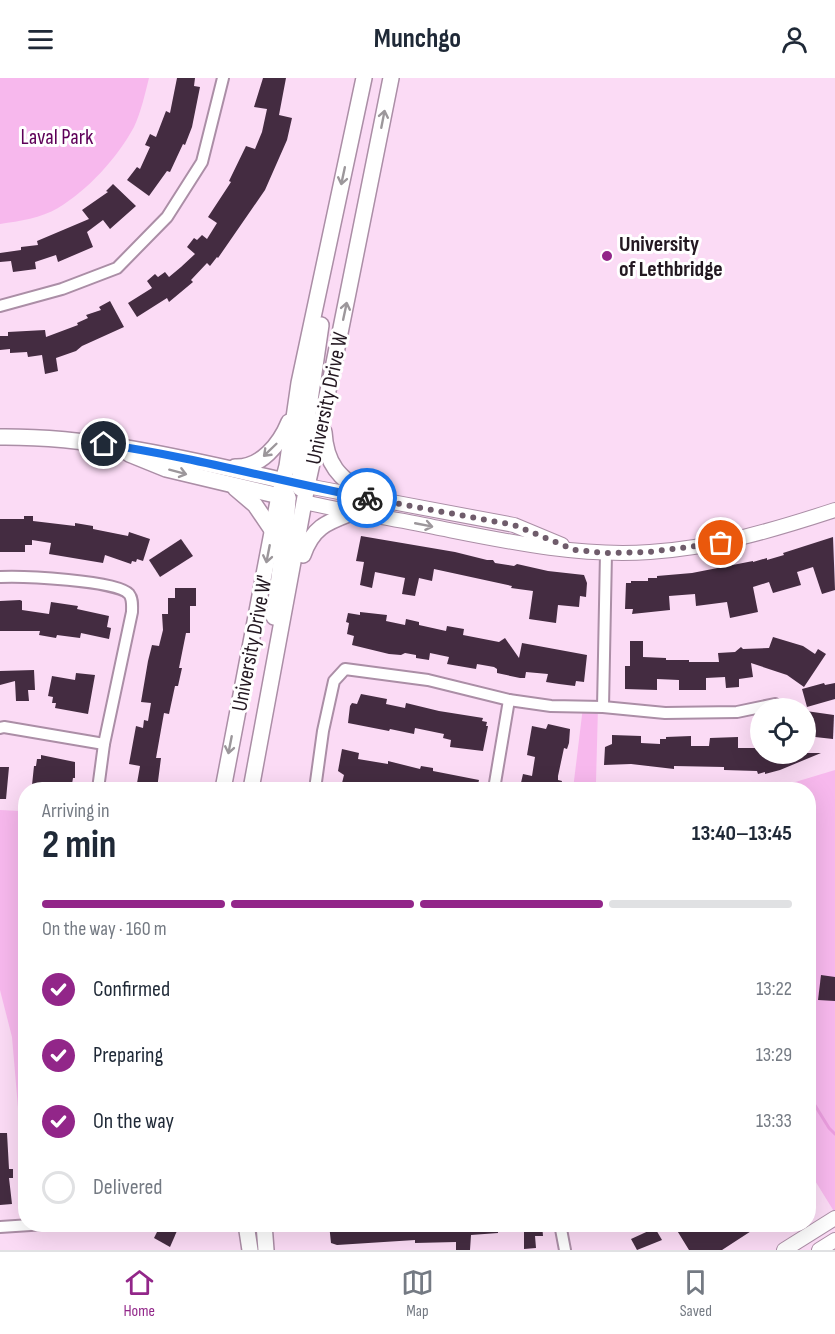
<!DOCTYPE html>
<meta charset="utf-8">
<style>
body{margin:0;font-family:"Sofia Sans Condensed",sans-serif;background:#f2f2f3;color:#1f2937;height:100vh;display:flex;flex-direction:column;font-size:22px;white-space:nowrap}
*{box-sizing:border-box;margin:0}
p{font-size:20px;color:#747a83}
.icon{flex:none;width:33px;height:33px;fill:none;stroke:currentColor;stroke-width:2;stroke-linecap:round;stroke-linejoin:round}
.map{position:relative;flex:1;overflow:hidden}
.drawer{position:absolute;left:18px;top:704px;width:798px;height:450px;display:flex;flex-direction:column;background:#fff;border-radius:24px;box-shadow:0 6px 24px #0002}
.drawer>*{flex:none}
.fabs{position:absolute;left:750px;top:620px;display:grid;gap:12px}
.fabs a{display:grid;place-items:center;width:66px;height:66px;border-radius:50%;background:#fff;box-shadow:0 6px 24px #0002;font-size:30px}
.pin{position:absolute;display:grid;place-items:center;width:51px;height:51px;color:#fff;margin:-26px;border:3px solid #fff;border-radius:50%;box-shadow:0 2px 6px #0007}
.courier{position:absolute;display:grid;place-items:center;width:60px;height:60px;margin:-30px;border:4px solid #1a73e8;border-radius:50%;background:#fff;color:#222;box-shadow:0 2px 8px #0007}
.headline em{font-style:normal;font-weight:700}
.headline div{display:flex;flex-direction:column-reverse}
.headline{display:flex;align-items:center;justify-content:space-between;height:102px;padding:0 24px}
h1{font-size:39px;font-weight:700;line-height:45px}
.bar{display:grid;grid-template-columns:repeat(4,1fr);gap:9px 6px;align-content:center;height:72px;padding:0 24px}
.bar i{height:8px;border-radius:4px;background:#e0e1e3}
.bar .selected{background:#922689}
.bar p{grid-column:span 4}
ol{padding:0 24px;list-style:none}
li{display:flex;align-items:center;gap:18px;height:66px}
li p{margin-inline-start:auto}
li .icon{padding:6px;border-radius:50%;background:#922689;color:#fff;stroke-width:4}
li:last-child{color:#747a83}
li i{width:33px;height:33px;border:3px solid #e0e1e3;border-radius:50%}
header{display:flex;justify-content:space-between;align-items:center;height:78px;padding:0 24px;background:#fff;font-size:27px;font-weight:700}
.dock{display:flex;justify-content:space-around;align-items:center;height:84px;border-top:2px solid #e0e1e3;background:#fff;font-size:16px;color:#747a83}
.dock a{display:grid;justify-items:center;gap:3px}
.dock .selected{color:#922689}
.map>svg:first-child{display:block}
.green{fill:#f7b8ed}
.lines{fill:none;stroke-linecap:round;stroke-linejoin:round}
.stream{stroke:#eb9edf;stroke-width:3}
.building{fill:#442c41}
.minor-casing{stroke:#ab8ea6;stroke-width:14}
.tertiary-casing{stroke:#ab8ea6;stroke-width:16}
.secondary-casing{stroke:#ab8ea6;stroke-width:18}
.minor{stroke:#fff;stroke-width:10}
.tertiary{stroke:#fff;stroke-width:14}
.secondary{stroke:#fff;stroke-width:15}
.oneway{stroke:#9c979b}
.done{stroke:#6f5c6b;stroke-width:6;stroke-dasharray:0 10.8}
.route{stroke:#1a73e8;stroke-width:8}
.poi-dot{fill:#922689;stroke:#fff;stroke-width:2}
.labels{text-anchor:middle;stroke-width:6;stroke-linejoin:round;paint-order:stroke}
.park-label{font-size:22px;fill:#5e0058;stroke:#fff}
.poi-label{font-size:22px;font-weight:bold;fill:#231821;stroke:#fff;text-anchor:start}
.street-label{font-size:22px;fill:#231821;stroke:#fff}
</style>
<header><svg class="icon" aria-label="menu" viewBox="0 0 24 24"><path d="M4 6h16M4 12h16M4 18h16"/></svg>Munchgo<svg class="icon" aria-label="person" viewBox="0 0 24 24"><circle cx="12" cy="8" r="4"/><path d="M4 21q1-7 8-7t8 7"/></svg></header>
<div class="map">
<svg width="835" height="1172" viewBox="0 0 835 1172">
<rect width="100%" height="100%" fill="#fbdbf5"/>
<g class="green">
<path d="M0,0H149C145,16 141,34 134,49C117,80 88,112 58,130C41,140 20,143 0,146Z"/>
<path d="M583,629H598L596,704L599,707H649L650,709L697,711H573Z"/>
<path d="M835,692V1135L809,1093L808,711H765L782,708Z"/>
<path d="M0,732L20,733C20,801 17,870 26,938L25,1112L12,959L0,912Z"/>
</g>
<g class="lines">
<path class="stream" d="M808,1016L829,1050L835,1056"/>
</g>
<g class="building">
<path d="M177,0H195L194,8L200,9L192,49L185,67L183,66L170,94L167,93L149,118L127,102L137,89L140,91L150,69L145,67L150,56L156,59L166,33L170,35Z"/>
<path d="M263,0H286L279,37L292,40L287,62L265,112L218,180L217,179L210,188L207,185L191,202L193,204L169,224L167,220L137,239L128,225L152,210L147,203L155,196L158,199L165,194L169,199L181,189L195,176L187,169L194,160L197,162L202,157L207,161L217,145L208,139L231,104L229,103L246,68L255,71L262,54L267,31L254,29Z"/>
<path d="M113,106L136,128L110,151L103,142L87,154L93,169L58,184L56,177L35,184L36,191L13,194L11,183L0,184V175L21,172V169L38,167L37,163L89,141L82,132L108,114L106,113Z"/>
<path d="M110,223L124,249L82,268L76,273L56,280L58,293L45,296L42,277L28,279L27,274L10,275V271L0,272V258H8V254L45,252L46,259L78,247L77,245L88,240L86,237L101,232L99,229Z"/>
<path d="M24,438H33V443L75,448V445L93,448V451L128,458L129,454L150,461L143,483L137,481L136,484L132,483L131,486L105,477L103,485L49,476L51,465L32,462V467H25V474H0V441H24Z"/>
<path d="M361,458L455,474L487,482H493L495,485L508,487L514,488L517,486L548,493L584,497L587,505L586,519L580,518L579,529L558,527L556,545L529,541L533,513L511,510L512,508L434,491L432,503L419,500L415,518L402,516L405,500L375,494L372,510L360,507L364,484L356,483Z"/>
<path d="M833,459L835,512L822,516L813,489L797,494L801,507L773,515L769,504L753,509L758,534L730,540L727,524L696,528L695,516L669,518L670,532L632,536L633,531H625L626,505H631V503H648V500H657V498L692,495L753,483V484L767,480V482L784,477L783,475Z"/>
<path d="M181,461L193,478L160,499L149,482Z"/>
<path d="M175,510H196V528H190V555H186L179,590H182L178,608H175L169,636L164,635L156,680H161L157,711H136L140,688L129,686L136,648L143,650L144,642L148,643L151,625L141,624L148,583L152,567L159,568L163,552L162,536H168V520H175Z"/>
<path d="M20,522L22,523V532L49,536L51,524L78,528L77,531L109,538L107,549L111,550L109,561L81,555L80,560L57,557L56,560L39,557L40,553H0V523Z"/>
<path d="M360,534L387,537L386,543L405,547L406,541L419,544V547L446,553L447,548L464,551L463,557L499,564L505,560L519,580L522,565L587,577L584,604L576,603L575,608L559,606L546,604L548,596L526,594L525,600H520L497,595V591L494,589L477,586L476,591L447,586L449,579L430,575L429,582L416,580V577L405,575L401,577L389,576L352,567L354,558L347,556L349,545L346,544L348,535L360,537Z"/>
<path d="M773,559L803,568L815,576L818,571L826,576L804,609L787,597L751,585L753,599L739,601V609L726,610L725,599L706,600V612H679V602L657,601V612L625,611V588H630V563H643V579L666,580V582H689V584H719L718,575L735,574L741,569L743,571L769,570Z"/>
<path d="M34,592L35,612H28L29,623H16L15,603L0,607V593Z"/>
<path d="M76,595L95,597L88,636L55,630L56,625H52L53,619L48,618L52,598L75,602Z"/>
<path d="M824,605L825,607L835,605V621L807,629L802,611Z"/>
<path d="M361,616L387,621L386,626L405,630L406,625L439,633L483,640L482,643L487,644L486,648H488L483,673L450,669L451,662L443,660L444,656L415,650L414,656L390,651L389,653L348,645L350,628L352,625L357,626Z"/>
<path d="M806,633L834,637L833,661L806,658Z"/>
<path d="M548,646L570,651L569,665L567,671L564,670L558,698V702L562,703L560,711L520,709L523,696L532,698L535,679L527,677L532,648L546,651Z"/>
<path d="M612,657L641,658V665L660,666V661H666V659L691,658V668H709L710,660L738,659V670H760V675H821L780,692L765,696V694L758,696L757,693L724,692V689L674,688V691L631,686L604,687L605,669L612,666Z"/>
<path d="M342,671L359,675L358,681L388,686V683L420,691L421,688L433,690V693L479,702L477,711H390V709L370,705L369,711L341,709L344,697L338,693Z"/>
<path d="M41,677L75,684V700H73L72,706L50,704L49,711H39V708L32,707L34,688H36L37,681H41Z"/>
<path d="M0,689H9L6,721H0Z"/>
<path d="M821,897L835,899V923L818,922Z"/>
<path d="M0,1055H7L9,1091H13V1100H9L12,1126L0,1127Z"/>
<path d="M161,1146H180L170,1169L154,1160Z"/>
<path d="M329,1146H498V1155L471,1157L470,1172H456V1164L415,1165V1162L337,1167L331,1165Z"/>
<path d="M524,1146H542L543,1158H535L536,1170L524,1171Z"/>
<path d="M673,1146H688L691,1151L699,1146H762L722,1172H689Z"/>
<path d="M655,1150L662,1162L637,1172L631,1161Z"/>
</g>
<g class="lines">
<g class="minor-casing">
<g id="minor">
<path d="M0,228L62,211L117,190L167,139L202,84L223,0"/>
<path d="M0,499C21,498 117,502 129,516C133,521 132,528 132,534L104,666L98,711"/>
<path d="M603,629L606,475"/>
<path d="M0,650L4,649L104,666"/>
<path d="M315,711L323,653L334,603L345,591L428,602L509,622L551,628L603,629L665,635L737,634L775,626"/>
<path d="M494,711L509,622"/>
<path d="M560,1146L565,1172"/>
<path d="M0,1149L46,1146"/>
</g>
</g>
<g class="tertiary-casing">
<g id="tertiary">
<path d="M307,408L514,447L562,467"/>
<path d="M304,424C347,434 391,440 434,449C505,463 577,479 650,474C713,470 774,452 835,432"/>
<path d="M784,1172L835,1140"/>
<path d="M819,1172L835,1162"/>
</g>
</g>
<g class="secondary-casing">
<g id="secondary">
<path d="M324,354C326,390 342,400 368,420"/>
<path d="M0,359C105,358 206,386 307,408"/>
<path d="M129,376L166,391L288,420"/>
<path d="M235,389C261,390 280,366 289,344"/>
<path d="M235,410L255,427L272,452"/>
<path d="M300,410V391L321,247"/>
<path d="M303,477C313,448 328,444 354,434"/>
<path d="M274,539L287,436L288,420L284,409"/>
<path d="M223,711L279,418L287,388L299,305L364,0"/>
<path d="M251,711L307,408L333,290L391,0"/>
<path d="M246,1146L250,1172"/>
<path d="M264,1146L266,1172"/>
</g>
</g>
<use href="#minor" class="minor"/>
<use href="#tertiary" class="tertiary"/>
<use href="#secondary" class="secondary"/>
</g>
<defs><path id="oneway-shaft" d="M-6 0H5M1.5-3L5.5 0L1.5 3" fill="none" stroke-width="1.6" stroke-linecap="round" stroke-linejoin="round" transform="scale(1.5)"/></defs>
<g class="oneway">
<use href="#oneway-shaft" transform="translate(383 41) rotate(-79)"/>
<use href="#oneway-shaft" transform="translate(343 98) rotate(102)"/>
<use href="#oneway-shaft" transform="translate(345 233) rotate(-78)"/>
<use href="#oneway-shaft" transform="translate(270 372) rotate(136)"/>
<use href="#oneway-shaft" transform="translate(178 394) rotate(15)"/>
<use href="#oneway-shaft" transform="translate(424 447) rotate(11)"/>
<use href="#oneway-shaft" transform="translate(268 476) rotate(101)"/>
<use href="#oneway-shaft" transform="translate(230 667) rotate(101)"/>
</g>
<g class="lines">
<path class="done" d="M367,420L514,447L575,472L606,475L648,474L721,465"/>
<path class="route" d="M104,366C193,379 279,403 367,420"/>
</g>
<circle class="poi-dot" cx="607" cy="178" r="6"/>
<g class="labels">
<g class="park-label">
<text x="57" y="66">Laval Park</text>
</g>
<g class="poi-label">
<text x="619" y="173">University<tspan x="619" dy="25">of Lethbridge</tspan></text>
</g>
<g class="street-label">
<text transform="translate(326 320) rotate(-78)" y="8">University Drive W</text>
<text transform="translate(251 565) rotate(-79)" y="8">University Drive W'</text>
</g>
</g>
</svg>
<div class="fabs">
<a><svg class="icon" aria-label="locate" viewBox="0 0 24 24"><circle cx="12" cy="12" r="6"/><path d="M12 2v4M12 18v4M2 12h4M18 12h4"/></svg></a>
</div>
<div class="pin" style="left:721px;top:465px;background:#ea580c"><svg class="icon" aria-label="bag" viewBox="0 0 24 24"><path d="M5 8h14l-1 12H6zM9 8a3 3 0 0 1 6 0"/></svg></div>
<div class="pin" style="left:104px;top:366px;background:#1f2937"><svg class="icon" aria-label="home" viewBox="0 0 24 24"><path d="M3 11l9-7 9 7M6 9v11h12V9"/></svg></div>
<div class="courier" style="left:367px;top:420px"><svg class="icon" aria-label="bike" viewBox="0 0 24 24"><circle cx="6" cy="16" r="4"/><circle cx="18" cy="16" r="4"/><path d="M6 16l4-8h5l3 8M10 8l3 8H6M13 5h3"/></svg></div>
<section class="drawer">
<div class="headline"><div><h1>2 min</h1><p>Arriving in</p></div><em>13:40–13:45</em></div>
<div class="bar"><i class="selected"></i><i class="selected"></i><i class="selected"></i><i></i><p>On the way · 160 m</p></div>
<ol>
<li><svg class="icon" aria-label="check" viewBox="0 0 24 24"><path d="M5 12l5 5 9-10"/></svg>Confirmed<p>13:22</p></li>
<li><svg class="icon" aria-label="check" viewBox="0 0 24 24"><path d="M5 12l5 5 9-10"/></svg>Preparing<p>13:29</p></li>
<li><svg class="icon" aria-label="check" viewBox="0 0 24 24"><path d="M5 12l5 5 9-10"/></svg>On the way<p>13:33</p></li>
<li><i></i>Delivered</li>
</ol>
</section>
</div>
<nav class="dock">
<a class="selected"><svg class="icon" aria-label="home" viewBox="0 0 24 24"><path d="M3 11l9-7 9 7M6 9v11h12V9"/></svg>Home</a>
<a><svg class="icon" aria-label="map" viewBox="0 0 24 24"><path d="M3 6l6-2 6 2 6-2v14l-6 2-6-2-6 2zM9 4v14M15 6v14"/></svg>Map</a>
<a><svg class="icon" aria-label="saved" viewBox="0 0 24 24"><path d="M7 4h10v16l-5-4-5 4z"/></svg>Saved</a>
</nav>
